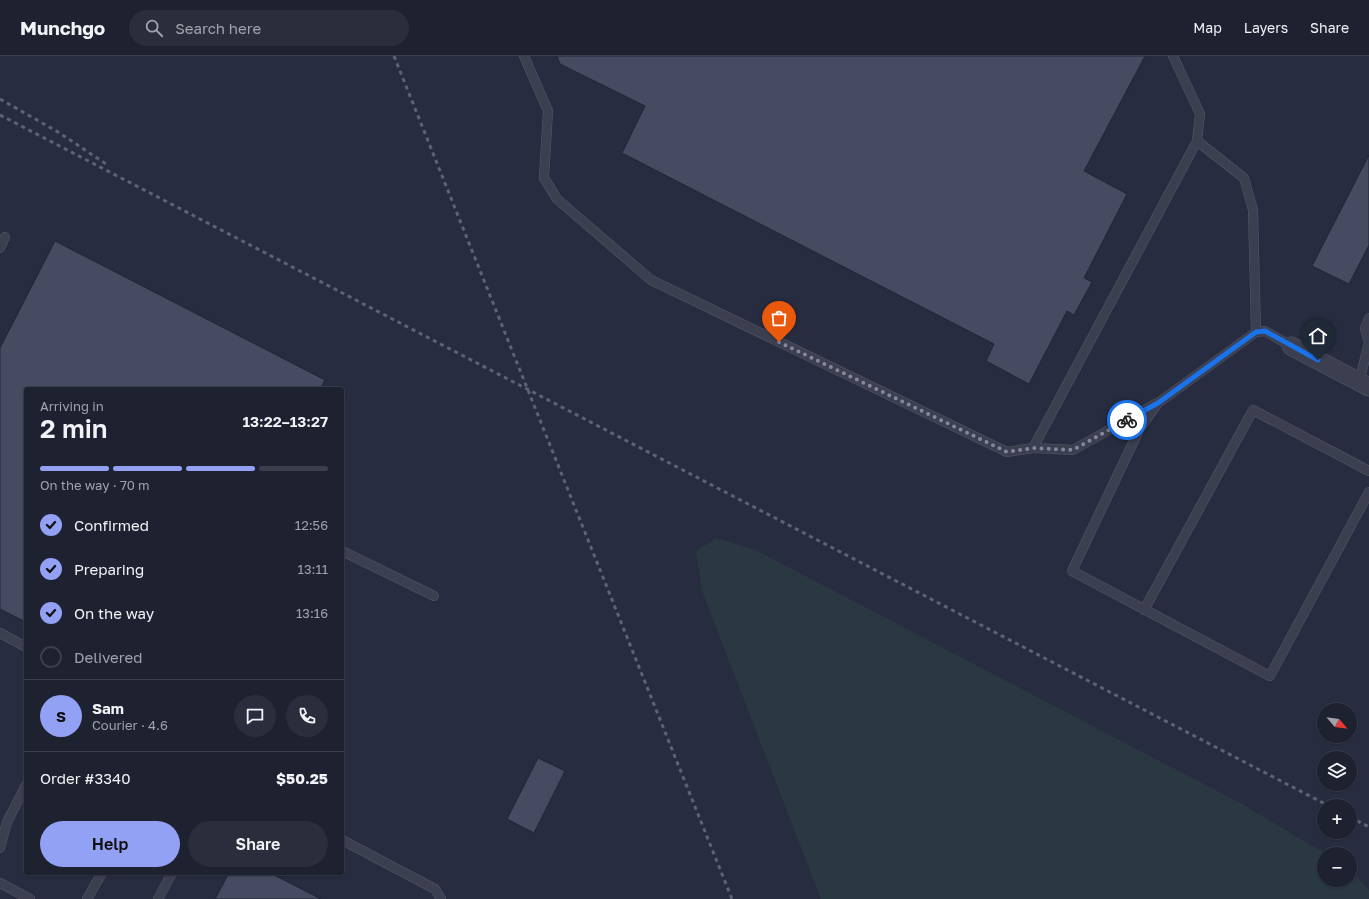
<!DOCTYPE html>
<meta charset="utf-8">
<style>
body{margin:0;font-family:"Golos Text",sans-serif;background:#2a2e3c;color:#f1f3f6;height:100vh;display:flex;flex-direction:column;font-size:15px;white-space:nowrap}
*{box-sizing:border-box;margin:0}
p{font-size:13px;color:#a0a3ab}
.icon{flex:none;width:22px;height:22px;fill:none;stroke:currentColor;stroke-width:2;stroke-linecap:round;stroke-linejoin:round}
.map{position:relative;flex:1;overflow:hidden}
.side{position:absolute;left:24px;top:331px;width:320px;height:488px;display:flex;flex-direction:column;background:#1d2130;border-radius:4px;box-shadow:0 1px 3px #0004,0 0 0 1px #3b3e4c}
.side>*{flex:none}
.needle{width:26px;rotate:119deg}
.controls{position:absolute;left:1317px;top:647px;display:grid;gap:8px}
.controls a{display:grid;place-items:center;width:40px;height:40px;border-radius:50%;background:#1d2130;box-shadow:0 1px 3px #0004,0 0 0 1px #3b3e4c;font-size:20px}
.pin{position:absolute;display:grid;place-items:center;width:34px;height:34px;color:#fff;margin:-41px -17px;border-radius:50% 50% 50% 0;rotate:-45deg;box-shadow:0 0 4px #0007}
.pin .icon{rotate:45deg}
.courier{position:absolute;display:grid;place-items:center;width:40px;height:40px;margin:-20px;border:3px solid #1a73e8;border-radius:50%;background:#fff;color:#222;box-shadow:0 1px 5px #0007}
.headline em{font-style:normal;font-weight:600}
.headline div{display:flex;flex-direction:column-reverse}
.headline{display:flex;align-items:center;justify-content:space-between;height:68px;padding:0 16px}
h1{font-size:26px;font-weight:600;line-height:30px}
.bar{display:grid;grid-template-columns:repeat(4,1fr);gap:6px 4px;align-content:center;height:48px;padding:0 16px}
.bar i{height:5px;border-radius:3px;background:#3b3e4c}
.bar .selected{background:#93a1f4}
.bar p{grid-column:span 4}
.line{display:flex;align-items:center;gap:10px;padding:0 16px;border-top:1px solid #3b3e4c}
.line div{flex:1}
.round{display:grid;place-items:center;flex:none;width:42px;height:42px;border-radius:21px;background:#2a2e3c}
ol{padding:0 16px;list-style:none}
li{display:flex;align-items:center;gap:12px;height:44px}
li p{margin-inline-start:auto}
li .icon{padding:4px;border-radius:50%;background:#93a1f4;color:#111;stroke-width:4}
li:last-child{color:#a0a3ab}
li i{width:22px;height:22px;border:2px solid #3b3e4c;border-radius:50%}
.cta{display:flex;gap:8px;margin-top:auto;padding:8px 16px}
.cta a{flex:1;height:46px;border-radius:24px;background:#93a1f4;color:#111;font-size:16px;font-weight:600;line-height:46px;text-align:center}
.cta a+a{background:#2a2e3c;color:#f1f3f6}
header{display:flex;align-items:center;gap:24px;box-sizing:border-box;height:56px;padding:0 20px;background:#1d2130;border-bottom:1px solid #3b3e4c}
header strong{font-size:19px}
nav{display:flex;gap:22px;margin-inline-start:auto;font-size:14px}
.search{width:280px;height:36px;background:#2a2e3c;display:flex;align-items:center;gap:10px;box-sizing:border-box;padding:0 14px;border-radius:22px;color:#a0a3ab;font-size:15px}
.map>svg:first-child{display:block}
.green{fill:#293841}
.building{fill:#464b62;stroke:#222537}
.lines{fill:none;stroke-linecap:round;stroke-linejoin:round}
.service-casing{stroke:#56596a;stroke-width:10}
.minor-casing{stroke:#56596a;stroke-width:19}
.service{stroke:#3b3f50;stroke-width:9}
.minor{stroke:#3b3f50;stroke-width:18}
.rail{stroke:#5d6277;stroke-width:3;stroke-dasharray:4 4;stroke-linecap:butt}
.done{stroke:#85889a;stroke-width:4;stroke-dasharray:0 7.2}
.route{stroke:#1a73e8;stroke-width:5}
</style>
<header>
<strong>Munchgo</strong>
<div class="search"><svg class="icon" aria-label="search" viewBox="0 0 24 24"><circle cx="10" cy="10" r="6"/><path d="M15 15l6 6"/></svg>Search here</div>
<nav><a>Map</a><a>Layers</a><a>Share</a></nav>
</header>
<div class="map">
<svg width="1369" height="843" viewBox="0 0 1369 843">
<rect width="100%" height="100%" fill="#272c40"/>
<path class="green" d="M716,482L756,494L1242,748L1326,798H1324V824H1350V814L1369,834V843H821L702,535L696,495Z"/>
<g class="building">
<path d="M557,0H1145L1084,115L1127,138L1084,222L1092,226L1074,259L1067,255L1029,328L986,305L994,288L622,97L645,50L560,8Z"/>
<path d="M1369,99V189L1349,228L1312,210Z"/>
<path d="M55,185L325,324L320,333H26V566L0,553V292Z"/>
<path d="M538,702L565,715L534,777L507,763Z"/>
<path d="M229,817H270L321,843H215Z"/>
</g>
<g class="lines">
<g class="service-casing">
<g id="service">
<path d="M524,0L548,55L544,122L557,143L651,224L1007,396L1033,392"/>
<path d="M1173,0L1200,58L1197,85"/>
<path d="M0,192L5,181"/>
<path d="M1291,290L1265,275L1256,276L1158,347L1140,372L1072,515L1270,620L1369,436"/>
<path d="M1359,326L1369,287L1365,272L1369,262"/>
<path d="M1155,348L1073,394L1033,392L1197,85L1244,122L1253,154L1256,276"/>
<path d="M342,495L434,540"/>
<path d="M1144,554L1253,354L1369,415"/>
<path d="M0,577L26,591"/>
<path d="M342,784L435,833L441,843"/>
<path d="M0,792L7,766L26,729"/>
<path d="M0,827L30,843"/>
<path d="M87,843L102,817"/>
<path d="M158,843L172,817"/>
</g>
</g>
<g class="minor-casing">
<path id="minor" d="M1291,290L1369,331"/>
</g>
<use href="#service" class="service"/>
<use href="#minor" class="minor"/>
<g class="rail">
<path d="M394,0L732,843"/>
<path d="M0,43L58,76L109,110"/>
<path d="M0,59L1329,750"/>
<path d="M1350,761L1369,771"/>
</g>
</g>
<g class="lines">
<path class="done" d="M779,286L1007,396L1033,392L1073,394L1127,364"/>
<path class="route" d="M1127,364L1158,347L1256,276L1265,275L1318,304"/>
</g>
</svg>
<div class="controls">
<a><svg class="needle" viewBox="-14 -14 28 28"><path d="M0-13l5 13h-10z" fill="#e53935"/><path d="M0 13l5-13h-10z" fill="#a0a3ab"/></svg></a>
<a><svg class="icon" aria-label="layers" viewBox="0 0 24 24"><path d="M12 4l9 5-9 5-9-5zM3 14l9 5 9-5"/></svg></a>
<a>+</a>
<a>−</a>
</div>
<div class="pin" style="left:779px;top:286px;background:#ea580c"><svg class="icon" aria-label="bag" viewBox="0 0 24 24"><path d="M5 8h14l-1 12H6zM9 8a3 3 0 0 1 6 0"/></svg></div>
<div class="pin" style="left:1318px;top:304px;background:#1f2937"><svg class="icon" aria-label="home" viewBox="0 0 24 24"><path d="M3 11l9-7 9 7M6 9v11h12V9"/></svg></div>
<div class="courier" style="left:1127px;top:364px"><svg class="icon" aria-label="bike" viewBox="0 0 24 24"><circle cx="6" cy="16" r="4"/><circle cx="18" cy="16" r="4"/><path d="M6 16l4-8h5l3 8M10 8l3 8H6M13 5h3"/></svg></div>
<section class="side">
<div class="headline"><div><h1>2 min</h1><p>Arriving in</p></div><em>13:22–13:27</em></div>
<div class="bar"><i class="selected"></i><i class="selected"></i><i class="selected"></i><i></i><p>On the way · 70 m</p></div>
<ol>
<li><svg class="icon" aria-label="check" viewBox="0 0 24 24"><path d="M5 12l5 5 9-10"/></svg>Confirmed<p>12:56</p></li>
<li><svg class="icon" aria-label="check" viewBox="0 0 24 24"><path d="M5 12l5 5 9-10"/></svg>Preparing<p>13:11</p></li>
<li><svg class="icon" aria-label="check" viewBox="0 0 24 24"><path d="M5 12l5 5 9-10"/></svg>On the way<p>13:16</p></li>
<li><i></i>Delivered</li>
</ol>
<div class="line" style="height:72px"><b class="round" style="background:#93a1f4;color:#111">S</b><div><b>Sam</b><p>Courier · 4.6</p></div><a class="round"><svg class="icon" aria-label="chat" viewBox="0 0 24 24"><path d="M4 5h16v11H9l-5 4z"/></svg></a><a class="round"><svg class="icon" aria-label="phone" viewBox="0 0 24 24"><path d="M5 4h4l2 5-3 2q2 4 5 5l2-3 5 2v4C11 20 4 13 5 4z"/></svg></a></div>
<div class="line" style="height:52px"><div>Order #3340</div><b>$50.25</b></div>
<div class="cta"><a>Help</a><a>Share</a></div>
</section>
</div>
